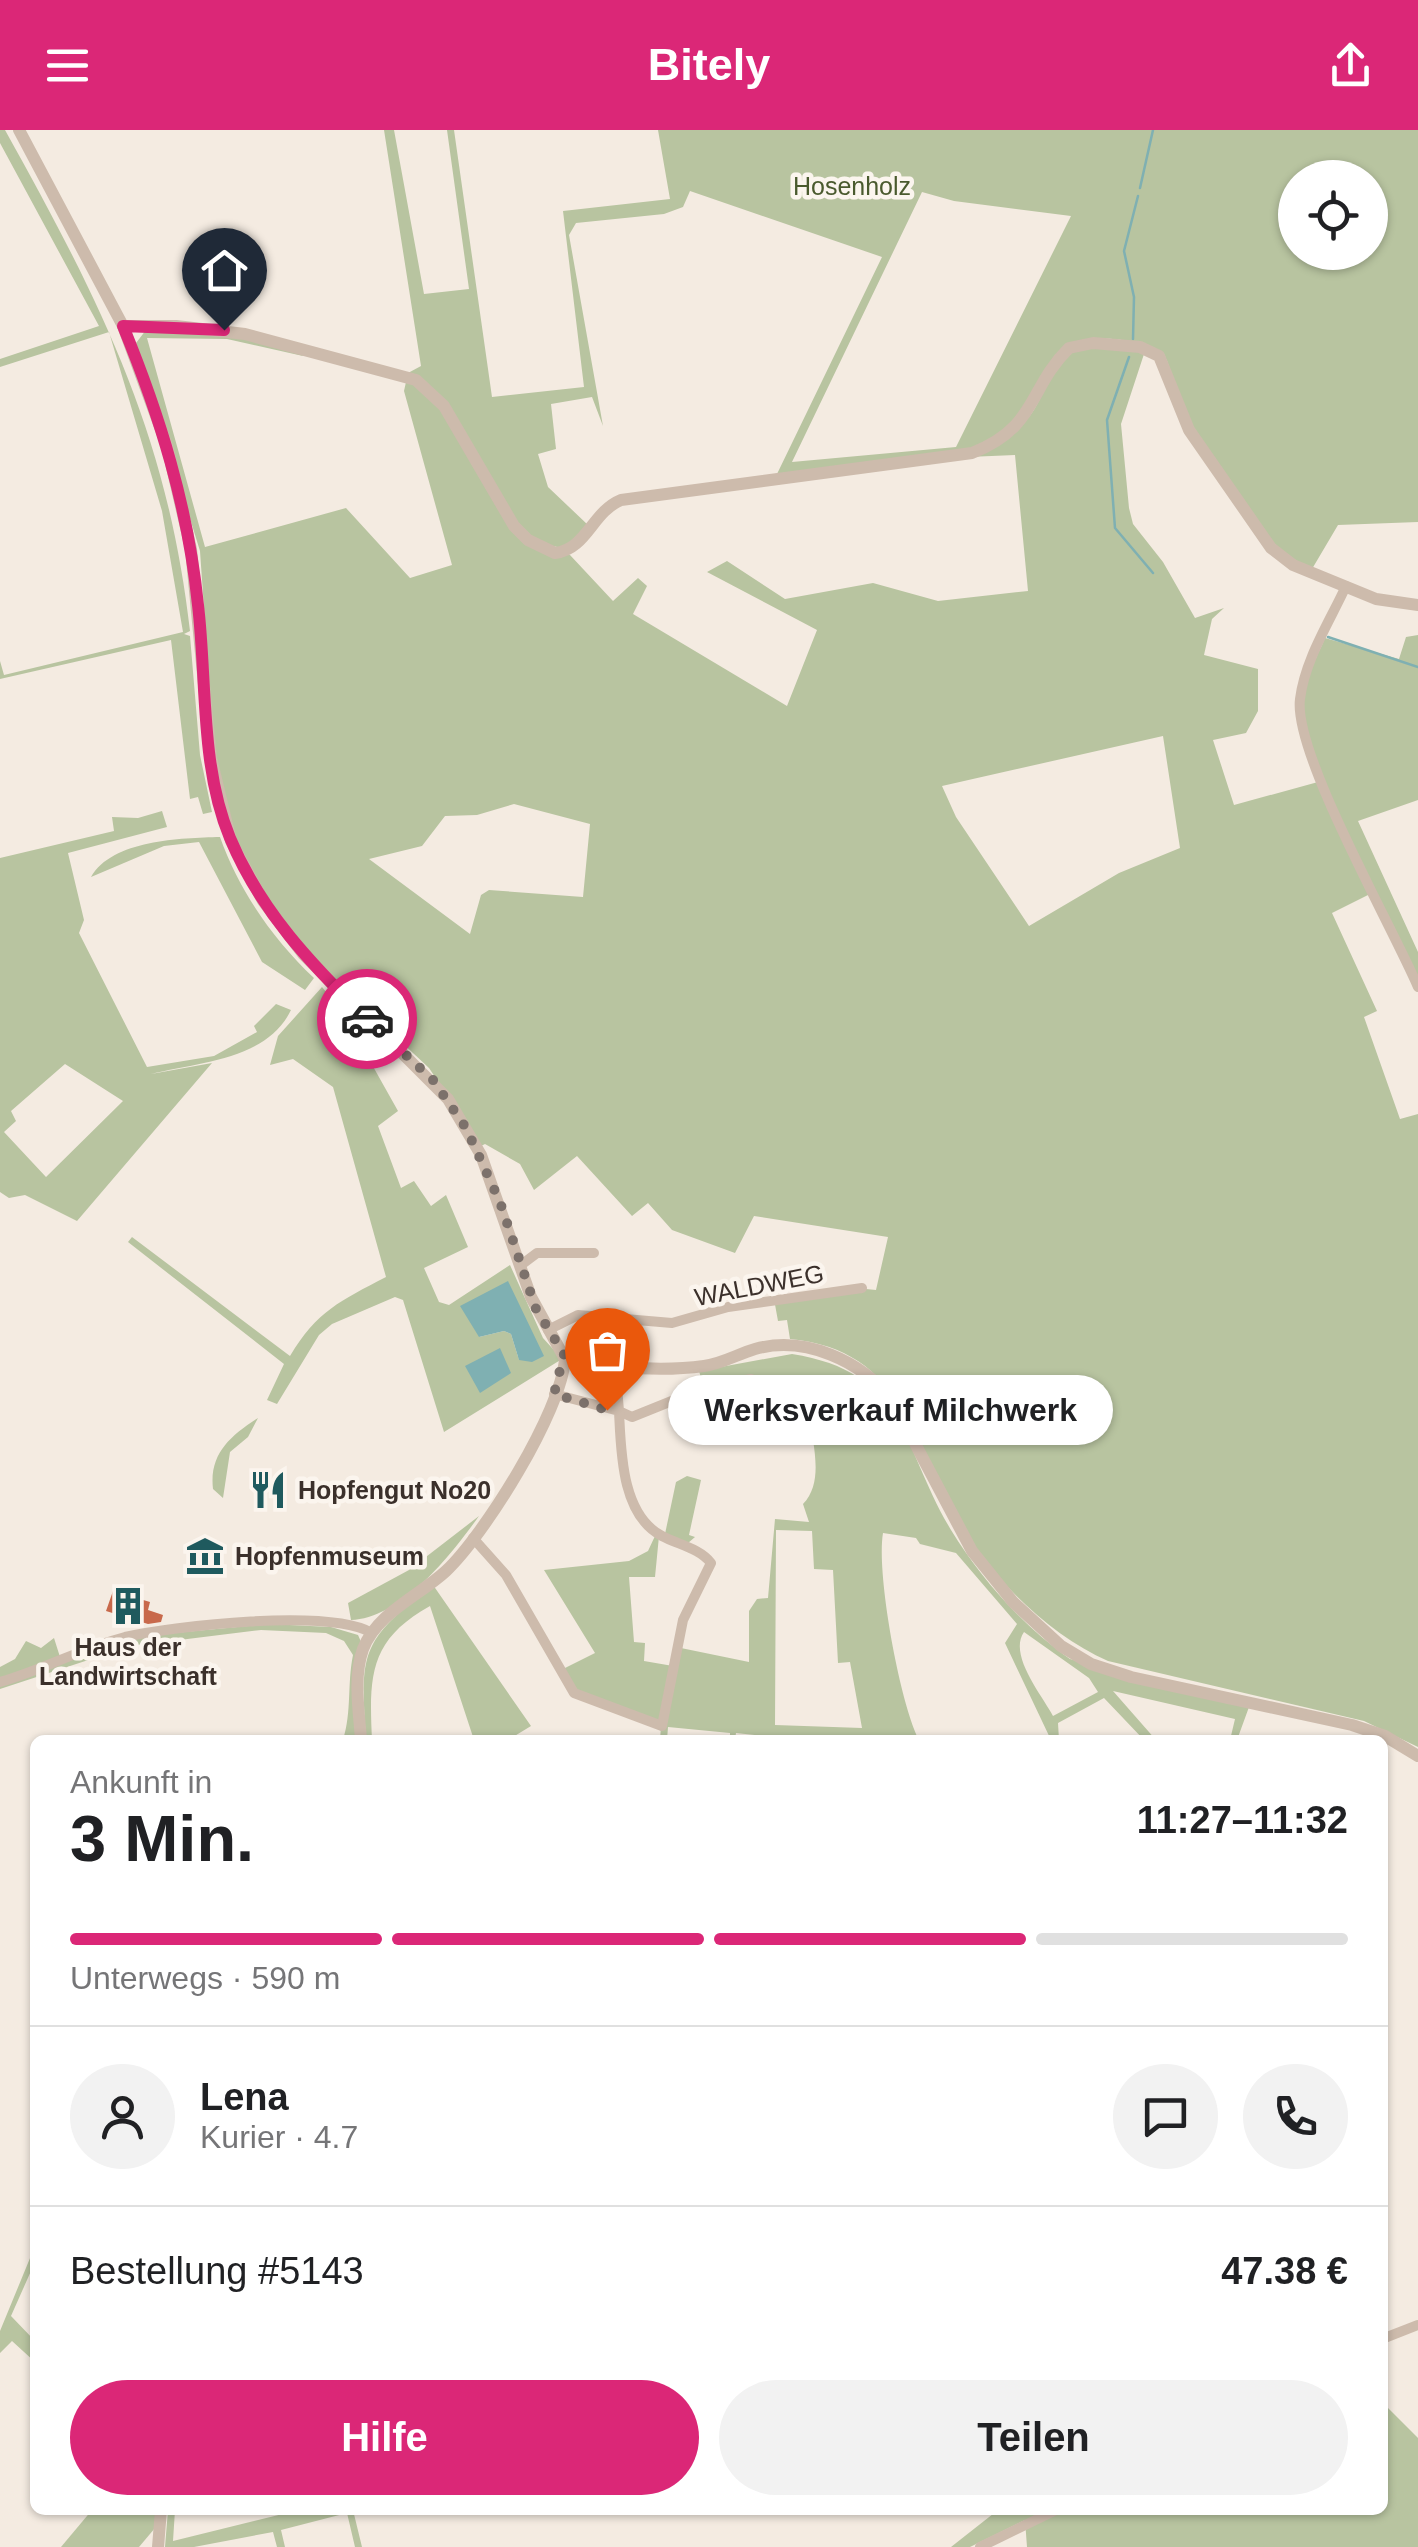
<!DOCTYPE html>
<html lang="de">
<meta charset="utf-8">
<style>
body{margin:0;font-family:Arial,sans-serif;background:#f2f2f2;color:#202124;height:100vh;display:flex;flex-direction:column;font-size:38px;white-space:nowrap}
*{box-sizing:border-box;margin:0}
p{font-size:32px;color:#757577}
.icon{flex:none;width:55px;height:55px;fill:none;stroke:currentColor;stroke-width:2;stroke-linecap:round;stroke-linejoin:round}
.map{position:relative;flex:1;overflow:hidden}
.sheet{position:absolute;left:30px;top:1605px;width:1358px;height:780px;display:flex;flex-direction:column;background:#fff;border-radius:15px;box-shadow:0 2px 8px #0004}
.sheet>*{flex:none}
.controls{position:absolute;left:1278px;top:30px;display:grid;gap:20px}
.controls a{display:grid;place-items:center;width:110px;height:110px;border-radius:50%;background:#fff;box-shadow:0 2px 8px #0004;font-size:50px}
.pin{position:absolute;display:grid;place-items:center;width:85px;height:85px;color:#fff;margin:-102px -42px;border-radius:50% 50% 50% 0;rotate:-45deg;box-shadow:0 0 10px #0007}
.pin .icon{rotate:45deg}
.courier{position:absolute;display:grid;place-items:center;width:100px;height:100px;margin:-50px;border:8px solid #db2777;border-radius:50%;background:#fff;color:#222;box-shadow:0 2px 12px #0007}
.bubble{position:absolute;height:70px;border-radius:35px;background:#fff;box-shadow:0 2px 8px #0004;font-size:32px;font-weight:700;line-height:70px;text-align:center}
.head em{font-style:normal;font-weight:700}
.head div{display:flex;flex-direction:column-reverse}
.head{display:flex;align-items:center;justify-content:space-between;height:170px;padding:0 40px}
h1{font-size:65px;font-weight:700;line-height:75px}
.bar{display:grid;grid-template-columns:repeat(4,1fr);gap:15px 10px;align-content:center;height:120px;padding:0 40px}
.bar i{height:12px;border-radius:8px;background:#e0e0e0}
.bar .selected{background:#db2777}
.bar p{grid-column:span 4}
.line{display:flex;align-items:center;gap:25px;padding:0 40px;border-top:2px solid #e0e0e0}
.line div{flex:1}
.round{display:grid;place-items:center;flex:none;width:105px;height:105px;border-radius:52px;background:#f2f2f2}
.button{display:flex;gap:20px;margin-top:auto;padding:20px 40px}
.button a{flex:1;height:115px;border-radius:60px;background:#db2777;color:#fff;font-size:40px;font-weight:700;line-height:115px;text-align:center}
.button a+a{background:#f2f2f2;color:#202124}
header{display:flex;justify-content:space-between;align-items:center;height:130px;padding:0 40px;background:#db2777;color:#fff;font-size:45px;font-weight:700}
.map>svg:first-child{display:block}
.green{fill:#b8c4a0;fill-rule:evenodd}
.water{fill:#7fb0b2}
.lines{fill:none;stroke-linecap:round;stroke-linejoin:round}
.stream{stroke:#7fb0b2;stroke-width:2.5}
.building{fill:#c8694b}
.minor{stroke:#cdbbac;stroke-width:10}
.tertiary{stroke:#cdbbac;stroke-width:12}
.done{stroke:#7c716b;stroke-width:10;stroke-dasharray:0 18}
.route{stroke:#db2777;stroke-width:12}
.labels{text-anchor:middle;stroke-width:9;stroke-linejoin:round;paint-order:stroke}
.park-label{font-size:25px;fill:#4a5a2e;stroke:#fbf5ee}
.street-label{font-size:25px;fill:#3b302b;stroke:#fbf5ee}
.poi-label{font-size:25px;font-weight:bold;fill:#3b302b;stroke:#fbf5ee;text-anchor:start}
</style>
<header><svg class="icon" aria-label="menu" viewBox="0 0 24 24"><path d="M4 6h16M4 12h16M4 18h16"/></svg>Bitely<svg class="icon" aria-label="share" viewBox="0 0 24 24"><path d="M12 15V3M7 8l5-5 5 5M5 13v7h14v-7"/></svg></header>
<div class="map">
<svg width="1418" height="2417" viewBox="0 0 1418 2417">
<rect width="100%" height="100%" fill="#f4ebe1"/>
<g class="green">
<path d="M0,0H5C100,171 167,301 190,501L184,504L190,506L200,625L212,682L203,684L198,667L190,669L171,510L0,549V531L4,545L183,502L162,381L109,202L0,237V229L99,196L0,13Z"/>
<path d="M384,0H394L424,164L469,159L447,0H454L492,267L584,257L563,81L670,69L658,0H1418V392L1338,395L1312,439C1260,417 1207,335 1184,283C1176,264 1173,243 1164,224C1140,209 1092,203 1066,215L1016,293L973,319L932,328L777,344L882,127L690,61L683,77L664,84L576,93L569,105L603,296L592,267L551,274L556,319L538,324L548,357L588,395L565,419L533,411L545,424L570,425L613,471L638,448L647,456L633,484L787,576L817,500L707,442L727,431L785,469L873,453L938,471L1028,461L1015,325L968,327C990,317 1011,307 1027,289C1046,269 1051,224 1083,217C1102,212 1126,218 1145,221L1121,294L1129,378L1133,394L1163,432L1195,488L1224,478L1212,489L1204,525L1258,539V581L1246,603L1213,610L1234,675L1318,652L1372,763L1332,783L1377,881L1364,887L1400,989L1418,984V1617L1364,1591L1108,1531C1050,1505 994,1451 962,1396C912,1314 905,1220 790,1209L787,1190L778,1191L774,1169L856,1158L876,1160L888,1107L754,1086L735,1123L672,1100L648,1073L632,1086L577,1026L534,1060L520,1034L485,1014L481,1016L429,938L318,834L282,792L252,744L231,699L216,650L200,421L136,213L146,200C199,200 250,208 301,222L303,226L227,209L147,208L205,417L346,378L410,448L452,435L404,261L408,243L421,236ZM1295,48H1370V122H1295ZM922,62L954,71L1071,86L956,317L792,332ZM1163,606L1180,718L1119,743L1029,796L956,687L942,656ZM514,674L590,694L583,767L489,760L481,765L470,804L369,729L422,716L445,686L477,685Z"/>
<path d="M1418,505V670L1358,691L1418,822V850C1391,794 1299,627 1302,573C1304,550 1316,529 1325,508L1399,529L1406,507Z"/>
<path d="M162,681L167,697L68,723L84,790L79,803L147,937L214,926L257,902L254,896L276,874L291,880C267,930 199,932 151,944L212,933L77,1091L25,1065L9,1068L0,1062V728L114,701L112,687L138,688ZM65,934L123,971L46,1047L4,1002L16,991L11,981Z"/>
<path d="M220,707C239,761 273,809 314,848L305,860L262,832L199,712L164,716L91,747C112,710 181,708 220,707Z"/>
<path d="M322,857L360,903L380,917L366,924L398,981L378,996L401,1058L414,1051L431,1076L446,1065L468,1117L424,1138L439,1172L449,1175L510,1135L543,1208L562,1229L444,1302L403,1170L395,1167L332,1194L319,1205L277,1274L267,1270L284,1234L128,1112L132,1107L290,1226C317,1181 340,1171 386,1147L333,957L293,929L270,935L278,906ZM508,1152L519,1230L511,1204L504,1201L479,1207Z"/>
<path d="M792,1224C907,1242 901,1316 951,1400C981,1449 1023,1496 1070,1529L1249,1577L1237,1610H1230L1235,1589L1113,1561L1156,1610H1144L1104,1568L1058,1593L1059,1610H1051L1005,1513L1017,1494L956,1423L920,1414L916,1408L883,1403C876,1444 900,1573 919,1610H804L736,1603L735,1610H730V1603L668,1597L667,1610H660L661,1596L577,1565L561,1540L595,1523L544,1440L629,1431L648,1421L655,1406H659L655,1447H629L634,1512L645,1513L644,1531L673,1536L676,1517L749,1532V1481L757,1469L768,1468L775,1389L809,1392L803,1374C825,1351 812,1314 810,1286L820,1276C787,1232 752,1247 704,1258L699,1241ZM776,1400L812,1401L814,1439L833,1440L838,1533L850,1532L862,1598L775,1595ZM1024,1502L1089,1548L1098,1562L1053,1586C1042,1565 1008,1525 1024,1502Z"/>
<path d="M258,1288L248,1307L230,1322L223,1368L213,1359C209,1324 230,1306 258,1288Z"/>
<path d="M687,1346L701,1350L689,1405L695,1407L688,1413L665,1404L676,1352Z"/>
<path d="M479,1386C451,1425 402,1488 351,1490L348,1473L409,1440Z"/>
<path d="M433,1455L531,1596L508,1610H474L430,1476C369,1510 369,1546 372,1610H366C360,1521 361,1511 433,1455Z"/>
<path d="M269,1494L331,1497L358,1505L362,1514L358,1610H343C352,1581 347,1555 353,1525L344,1511L326,1503L261,1500L131,1516L0,1559V1554L98,1519L153,1505Z"/>
<path d="M54,1508L60,1527L0,1550V1537L15,1529L26,1511L41,1518Z"/>
<path d="M35,2116V2132L11,2186L35,2211V2232L12,2211L0,2223V2201Z"/>
<path d="M1383,2273L1418,2308V2417H1027L1025,2390L970,2417H951L998,2380H1382Z"/>
<path d="M92,2380H157L155,2398L139,2417H61Z"/>
<path d="M168,2380H175L173,2411L299,2380H353L362,2417H355L347,2383L281,2400L285,2417H277L273,2402L194,2417H165Z"/>
</g>
<g class="water">
<path d="M508,1151L544,1226L532,1232L519,1230L511,1204L504,1201L479,1207L460,1176Z"/>
<path d="M500,1218L511,1243L480,1263L465,1236Z"/>
</g>
<g class="lines">
<g class="stream">
<path d="M1140,58L1153,0"/>
<path d="M1133,209L1134,167L1124,121L1138,66"/>
<path d="M1129,227L1107,290L1115,398L1153,443"/>
<path d="M1328,507L1418,537"/>
</g>
</g>
<path class="building" d="M113,1461L150,1472L148,1480L163,1485L161,1492L148,1494L106,1481Z"/>
<g class="lines">
<g class="minor">
<path d="M1346,456C1330,491 1305,529 1300,569C1293,623 1392,796 1418,857"/>
<path d="M521,1135L537,1123H594"/>
<path d="M548,1200L578,1185L672,1193L728,1177L862,1158"/>
<path d="M615,1234L619,1281L632,1287L704,1258L751,1249"/>
<path d="M473,1408L506,1445L574,1563L662,1596L683,1490L711,1433C699,1418 679,1415 662,1406C621,1385 621,1320 619,1281L554,1264"/>
<path d="M0,1552C43,1540 82,1518 125,1507C174,1496 329,1478 372,1503"/>
<path d="M1382,2209L1418,2195"/>
<path d="M980,2417L1056,2380"/>
</g>
<g class="tertiary">
<path d="M19,0L123,196L167,316L191,419L211,628L231,711L263,771L303,824L448,969L481,1025L531,1167L565,1229"/>
<path d="M123,196H176L245,204L416,250L444,276L514,396L528,410L555,423C587,419 592,382 621,370L972,323C1038,297 1028,258 1069,218L1093,213L1140,217L1159,226L1189,300L1271,418L1293,435L1376,469L1418,475"/>
<path d="M565,1229C608,1237 660,1242 704,1236C721,1234 738,1224 755,1219C805,1205 861,1231 892,1270L972,1421L1013,1472L1061,1516L1091,1534L1131,1547L1352,1595L1385,1606L1418,1626"/>
<path d="M361,1610C359,1580 353,1548 363,1519C377,1483 419,1466 446,1441C485,1404 561,1282 565,1229"/>
<path d="M158,2417L161,2380"/>
</g>
</g>
<g class="lines">
<path class="done" d="M367,889L433,950L466,998L500,1072L536,1179L564,1224L554,1264L607,1280"/>
<path class="route" d="M224,200L123,196C160,286 188,377 198,475C207,551 200,636 230,708C260,781 312,835 367,889"/>
</g>
<defs>
<g id="restaurant-bare" transform="scale(3)"><path d="M-5-6h1v4h1v-4h1v4h1v-4h1v5L-1.5 .5V6h-2V.5L-5-1ZM5-6V6H3V1.5H1.5Q1.5-4 5-6Z" fill="#1f5a5e" stroke="#fbf5ee" stroke-width="2.5" paint-order="stroke"/></g>
<g id="museum-bare" transform="scale(3)"><path d="M0-6L6-3V-2H-6V-3ZM-5-1h2V3h-2ZM-1-1h2V3h-2ZM3-1h2V3H3ZM-6 4H6V6H-6Z" fill="#1f5a5e" stroke="#fbf5ee" stroke-width="2.5" paint-order="stroke"/></g>
<g id="building-bare" transform="scale(3)"><path d="M-4-6H4V6H1V3H-1V6H-4ZM-2.5-4.3h1.7v1.8h-1.7ZM.8-4.3h1.7v1.8H.8ZM-2.5-1h1.7V.8h-1.7ZM.8-1h1.7V.8H.8Z" fill="#1f5a5e" stroke="#fbf5ee" stroke-width="2.5" paint-order="stroke"/></g>
</defs>
<g fill-rule="evenodd">
<use href="#restaurant-bare" x="268" y="1360"/>
<use href="#museum-bare" x="205" y="1426"/>
<use href="#building-bare" x="128" y="1476"/>
</g>
<g class="labels">
<g class="park-label">
<text x="852" y="65">Hosenholz</text>
</g>
<g class="street-label">
<text transform="translate(759 1155) rotate(-11)" y="9">WALDWEG</text>
</g>
<g class="poi-label">
<text x="298" y="1369">Hopfengut No20</text>
<text x="235" y="1435">Hopfenmuseum</text>
<text x="128" y="1526" text-anchor="middle">Haus der<tspan x="128" dy="29">Landwirtschaft</tspan></text>
</g>
</g>
</svg>
<div class="controls">
<a><svg class="icon" aria-label="locate" viewBox="0 0 24 24"><circle cx="12" cy="12" r="6"/><path d="M12 2v4M12 18v4M2 12h4M18 12h4"/></svg></a>
</div>
<div class="pin" style="left:607px;top:1280px;background:#ea580c"><svg class="icon" aria-label="bag" viewBox="0 0 24 24"><path d="M5 8h14l-1 12H6zM9 8a3 3 0 0 1 6 0"/></svg></div>
<div class="pin" style="left:224px;top:200px;background:#1f2937"><svg class="icon" aria-label="home" viewBox="0 0 24 24"><path d="M3 11l9-7 9 7M6 9v11h12V9"/></svg></div>
<div class="courier" style="left:367px;top:889px"><svg class="icon" aria-label="car" viewBox="0 0 24 24"><path d="M5 17H2v-5l4-1 3-4h7l3 4 3 1v5h-3M9 17h6M6 11h13"/><circle cx="7" cy="17" r="2"/><circle cx="17" cy="17" r="2"/></svg></div>
<div class="bubble" style="left:668px;top:1245px;width:445px">Werksverkauf Milchwerk</div>
<section class="sheet">
<div class="head"><div><h1>3 Min.</h1><p>Ankunft in</p></div><em>11:27–11:32</em></div>
<div class="bar"><i class="selected"></i><i class="selected"></i><i class="selected"></i><i></i><p>Unterwegs · 590 m</p></div>
<div class="line" style="height:180px"><a class="round"><svg class="icon" aria-label="person" viewBox="0 0 24 24"><circle cx="12" cy="8" r="4"/><path d="M4 21q1-7 8-7t8 7"/></svg></a><div><b>Lena</b><p>Kurier · 4.7</p></div><a class="round"><svg class="icon" aria-label="chat" viewBox="0 0 24 24"><path d="M4 5h16v11H9l-5 4z"/></svg></a><a class="round"><svg class="icon" aria-label="phone" viewBox="0 0 24 24"><path d="M5 4h4l2 5-3 2q2 4 5 5l2-3 5 2v4C11 20 4 13 5 4z"/></svg></a></div>
<div class="line" style="height:130px"><div>Bestellung #5143</div><b>47.38 €</b></div>
<div class="button"><a>Hilfe</a><a>Teilen</a></div>
</section>
</div>
